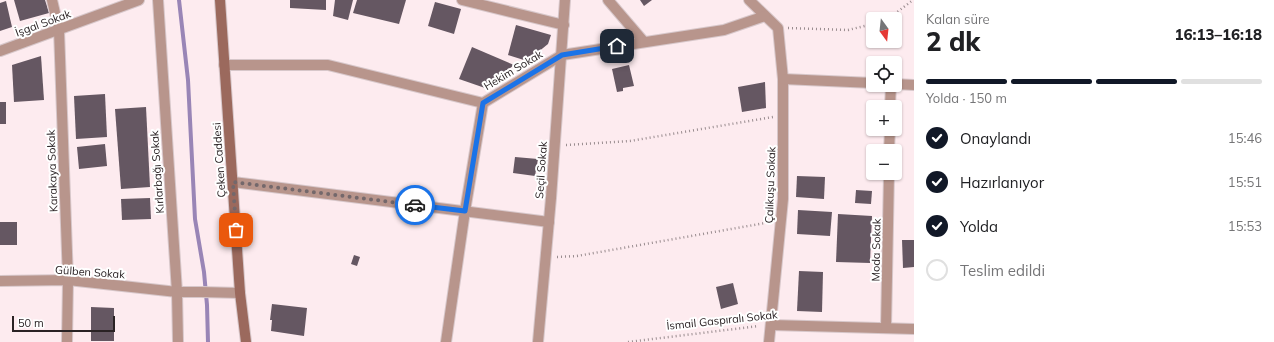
<!DOCTYPE html>
<html lang="tr">
<meta charset="utf-8">
<style>
body{margin:0;font-family:Mulish,sans-serif;background:#f2f2f2;color:#202124;height:100vh;display:flex;flex-direction:column;font-size:15px;white-space:nowrap}
*{box-sizing:border-box;margin:0}
p{font-size:13px;color:#757577}
.icon{flex:none;width:22px;height:22px;fill:none;stroke:currentColor;stroke-width:2;stroke-linecap:round;stroke-linejoin:round}
.map{position:relative;flex:1;overflow:hidden}
.sheet{display:flex;flex-direction:column;background:#fff;width:360px}
.sheet>*{flex:none}
.needle{width:26px;rotate:165deg}
.tools{position:absolute;left:866px;top:12px;display:grid;gap:8px}
.tools a{display:grid;place-items:center;width:36px;height:36px;border-radius:4px;background:#fff;box-shadow:0 1px 3px #0004;font-size:20px}
.scale{position:absolute;left:12px;bottom:10px;width:103px;box-sizing:border-box;padding-left:4px;border:2px solid #2a2224;border-top:0;font-size:11px;line-height:14px;white-space:nowrap;color:#2a2224;-webkit-text-stroke:3px #fff;paint-order:stroke}
.pin{position:absolute;display:grid;place-items:center;width:34px;height:34px;color:#fff;margin:-17px;border-radius:8px;box-shadow:0 2px 6px #0006}
.courier{position:absolute;display:grid;place-items:center;width:40px;height:40px;margin:-20px;border:3px solid #1a73e8;border-radius:50%;background:#fff;color:#222;box-shadow:0 1px 5px #0007}
.overview em{font-style:normal;font-weight:800}
.overview div{display:flex;flex-direction:column-reverse}
.overview{display:flex;align-items:center;justify-content:space-between;height:68px;padding:0 12px}
h1{font-size:26px;font-weight:800;line-height:30px}
.bar{display:grid;grid-template-columns:repeat(4,1fr);gap:6px 4px;align-content:center;height:48px;padding:0 12px}
.bar i{height:5px;border-radius:3px;background:#e0e0e0}
.bar .selected{background:#111827}
.bar p{grid-column:span 4}
ol{padding:0 12px;list-style:none}
li{display:flex;align-items:center;gap:12px;height:44px}
li p{margin-inline-start:auto}
li .icon{padding:4px;border-radius:50%;background:#111827;color:#fff;stroke-width:4}
li:last-child{color:#757577}
li i{width:22px;height:22px;border:2px solid #e0e0e0;border-radius:50%}
main{display:flex;flex:1;min-height:0}
.map>svg:first-child{display:block}
.lines{fill:none;stroke-linecap:round;stroke-linejoin:round}
.stream{stroke:#9985b6;stroke-width:4}
.building{fill:#655762}
.street-casing{stroke:#d7c7ca;stroke-width:12}
.secondary-casing{stroke:#d7c7ca;stroke-width:12}
.path{stroke:#998c8f;stroke-width:2.5;stroke-dasharray:1 3;stroke-linecap:butt}
.street{stroke:#b8958c;stroke-width:10}
.secondary{stroke:#9b695d;stroke-width:10}
.done{stroke:#74686b;stroke-width:4;stroke-dasharray:0 7.2}
.route{stroke:#1a73e8;stroke-width:5}
.labels{text-anchor:middle;stroke-width:4;stroke-linejoin:round;paint-order:stroke}
.street-label{font-size:11px;fill:#2a2224;stroke:#fff}
</style>
<main>
<div class="map">
<svg width="914" height="342" viewBox="0 0 914 342">
<rect width="100%" height="100%" fill="#fdebef"/>
<g class="lines">
<path class="stream" d="M179,0L188,80L195,219L204,272L207,305L208,342"/>
</g>
<g class="building">
<path d="M14,0H45L49,13L20,21Z"/>
<path d="M290,0H326V10L290,8Z"/>
<path d="M335,0H353L348,20L333,16Z"/>
<path d="M357,0H406L399,24L353,13Z"/>
<path d="M640,0H652L644,6Z"/>
<path d="M6,1L12,27L0,31V3Z"/>
<path d="M435,2L461,9L454,34L428,26Z"/>
<path d="M516,25L551,35L548,44L527,61L508,55Z"/>
<path d="M472,47L514,65L485,88L459,79Z"/>
<path d="M41,56L44,100L14,102L12,65Z"/>
<path d="M629,65L634,86L623,88V91L617,92L612,69Z"/>
<path d="M765,82L766,108L742,112L738,87Z"/>
<path d="M105,94L107,137L76,139L74,96Z"/>
<rect x="0" y="102" width="6" height="22"/>
<path d="M146,107L150,187L121,189L115,109Z"/>
<path d="M105,144L107,166L79,169L77,147Z"/>
<path d="M515,157L538,159L535,176L513,173Z"/>
<path d="M797,176L825,177L824,199L796,197Z"/>
<path d="M856,190L872,191L871,204L855,203Z"/>
<path d="M150,198L151,219L122,220L121,199Z"/>
<path d="M798,210L832,212L830,236L797,234Z"/>
<path d="M838,214L872,216L870,263L836,262Z"/>
<rect x="0" y="222" width="17" height="23"/>
<path d="M902,240H914V267L903,268Z"/>
<path d="M354,255L360,257L357,266L351,264Z"/>
<path d="M799,271L823,272L822,312L797,311Z"/>
<path d="M733,283L738,304L721,309L716,287Z"/>
<path d="M272,304L307,308L304,336L271,331L272,320H270Z"/>
<path d="M91,307L114,308V341H91Z"/>
</g>
<g class="lines">
<g class="street-casing">
<g id="street">
<path d="M52,0L59,30L68,280L67,342"/>
<path d="M158,0L177,292L178,342"/>
<path d="M462,0L564,25"/>
<path d="M608,0L644,42"/>
<path d="M749,0L778,28L783,79V199L769,342"/>
<path d="M0,51L139,0"/>
<path d="M224,65H328L483,103L562,55L724,30L765,16"/>
<path d="M783,79L873,83"/>
<path d="M895,84L914,85"/>
<path d="M890,107L891,85"/>
<path d="M889,151L890,129"/>
<path d="M233,182L549,222"/>
<path d="M0,281L68,280L177,292H201L240,293"/>
<path d="M771,325L914,329"/>
<path d="M886,328L889,173"/>
<path d="M446,342L465,211L483,103"/>
<path d="M538,342L551,198L565,0"/>
</g>
</g>
<g class="secondary-casing">
<path id="secondary" d="M220,0L240,293L246,342"/>
</g>
<g class="path">
<path d="M888,19L913,0"/>
<path d="M788,28L848,30L873,24"/>
<path d="M566,145L630,141L773,117"/>
<path d="M557,257L577,256L771,222"/>
<path d="M628,342L759,326"/>
</g>
<use href="#street" class="street"/>
<use href="#secondary" class="secondary"/>
</g>
<g class="lines">
<path class="done" d="M236,230L233,182L415,205"/>
<path class="route" d="M415,205L465,211L483,103L562,55L617,46"/>
</g>
<g class="labels">
<g class="street-label">
<text transform="translate(43 23) rotate(-20)" y="4">İşgal Sokak</text>
<text transform="translate(513 70) rotate(-31)" y="4">Hekim Sokak</text>
<text transform="translate(219 160) rotate(-94)" y="4">Çeken Caddesi</text>
<text transform="translate(541 170) rotate(-86)" y="4">Seçil Sokak</text>
<text transform="translate(52 171) rotate(-92)" y="4">Karakaya Sokak</text>
<text transform="translate(157 172) rotate(-94)" y="4">Kırlarbağı Sokak</text>
<text transform="translate(770 185) rotate(-88)" y="4">Çalıkuşu Sokak</text>
<text transform="translate(876 250) rotate(-89)" y="4">Moda Sokak</text>
<text transform="translate(90 272) rotate(4)" y="4">Gülben Sokak</text>
<text transform="translate(722 320) rotate(-6)" y="4">İsmail Gaspıralı Sokak</text>
</g>
</g>
</svg>
<div class="tools">
<a><svg class="needle" viewBox="-14 -14 28 28"><path d="M0-13l5 13h-10z" fill="#e53935"/><path d="M0 13l5-13h-10z" fill="#757577"/></svg></a>
<a><svg class="icon" aria-label="locate" viewBox="0 0 24 24"><circle cx="12" cy="12" r="6"/><path d="M12 2v4M12 18v4M2 12h4M18 12h4"/></svg></a>
<a>+</a>
<a>−</a>
</div>
<div class="scale">50 m</div>
<div class="pin" style="left:236px;top:230px;background:#ea580c"><svg class="icon" aria-label="bag" viewBox="0 0 24 24"><path d="M5 8h14l-1 12H6zM9 8a3 3 0 0 1 6 0"/></svg></div>
<div class="pin" style="left:617px;top:46px;background:#1f2937"><svg class="icon" aria-label="home" viewBox="0 0 24 24"><path d="M3 11l9-7 9 7M6 9v11h12V9"/></svg></div>
<div class="courier" style="left:415px;top:205px"><svg class="icon" aria-label="car" viewBox="0 0 24 24"><path d="M5 17H2v-5l4-1 3-4h7l3 4 3 1v5h-3M9 17h6M6 11h13"/><circle cx="7" cy="17" r="2"/><circle cx="17" cy="17" r="2"/></svg></div>
</div>
<section class="sheet">
<div class="overview"><div><h1>2 dk</h1><p>Kalan süre</p></div><em>16:13–16:18</em></div>
<div class="bar"><i class="selected"></i><i class="selected"></i><i class="selected"></i><i></i><p>Yolda · 150 m</p></div>
<ol>
<li><svg class="icon" aria-label="check" viewBox="0 0 24 24"><path d="M5 12l5 5 9-10"/></svg>Onaylandı<p>15:46</p></li>
<li><svg class="icon" aria-label="check" viewBox="0 0 24 24"><path d="M5 12l5 5 9-10"/></svg>Hazırlanıyor<p>15:51</p></li>
<li><svg class="icon" aria-label="check" viewBox="0 0 24 24"><path d="M5 12l5 5 9-10"/></svg>Yolda<p>15:53</p></li>
<li><i></i>Teslim edildi</li>
</ol>
</section>
</main>
